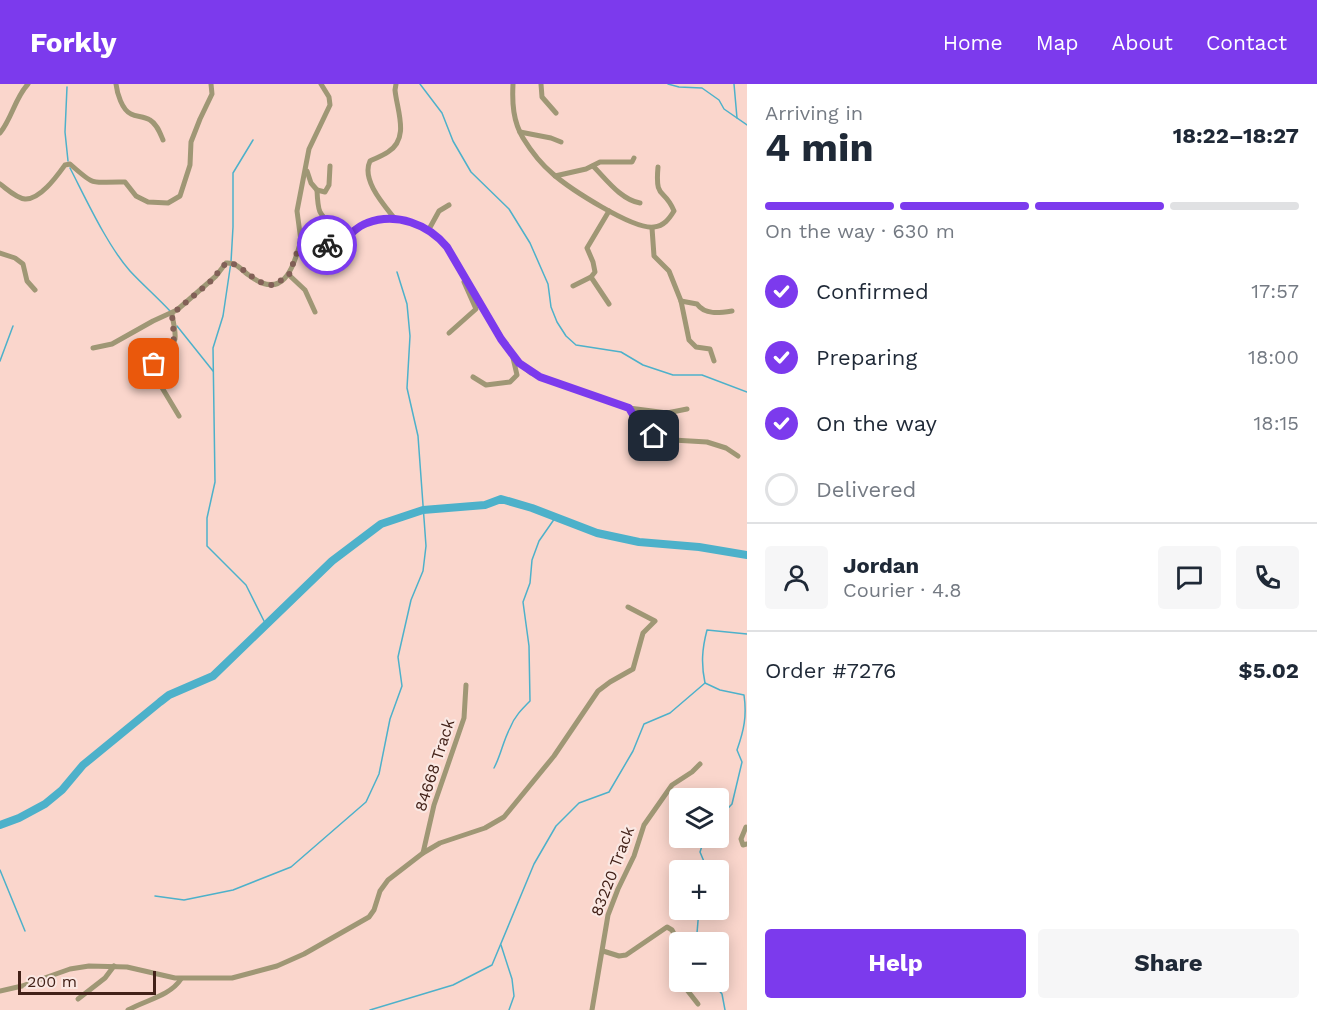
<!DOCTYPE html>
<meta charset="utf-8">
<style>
body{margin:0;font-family:"Work Sans",sans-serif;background:#f6f6f7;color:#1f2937;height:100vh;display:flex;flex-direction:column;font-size:22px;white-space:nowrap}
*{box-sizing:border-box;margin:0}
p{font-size:20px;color:#747a83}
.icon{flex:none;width:33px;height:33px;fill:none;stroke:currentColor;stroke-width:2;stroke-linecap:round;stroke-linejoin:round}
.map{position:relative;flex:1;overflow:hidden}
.drawer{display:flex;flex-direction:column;background:#fff;width:570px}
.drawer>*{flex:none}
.buttons{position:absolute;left:669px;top:704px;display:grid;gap:12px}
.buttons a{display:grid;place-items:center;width:60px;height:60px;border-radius:6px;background:#fff;box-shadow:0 3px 15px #0003;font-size:30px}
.scale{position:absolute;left:18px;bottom:15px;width:138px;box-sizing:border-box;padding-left:6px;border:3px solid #422118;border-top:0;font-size:16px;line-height:21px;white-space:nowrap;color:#422118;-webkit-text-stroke:4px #fae8e3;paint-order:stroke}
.pin{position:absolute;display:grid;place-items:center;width:51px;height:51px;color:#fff;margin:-26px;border-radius:12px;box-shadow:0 3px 9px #0006}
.courier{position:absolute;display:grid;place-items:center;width:60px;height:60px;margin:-30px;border:4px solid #7c3aed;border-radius:50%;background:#fff;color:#222;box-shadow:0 2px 8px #0007}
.overview em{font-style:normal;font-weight:700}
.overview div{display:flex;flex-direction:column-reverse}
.overview{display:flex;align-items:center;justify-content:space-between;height:102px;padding:0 18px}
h1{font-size:39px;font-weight:700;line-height:45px}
.bar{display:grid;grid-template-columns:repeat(4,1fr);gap:9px 6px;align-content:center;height:72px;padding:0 18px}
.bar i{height:8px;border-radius:4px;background:#e0e1e3}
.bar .current{background:#7c3aed}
.bar p{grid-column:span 4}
.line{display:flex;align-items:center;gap:15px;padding:0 18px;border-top:2px solid #e0e1e3}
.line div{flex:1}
.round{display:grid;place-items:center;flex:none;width:63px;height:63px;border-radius:6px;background:#f6f6f7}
ol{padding:0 18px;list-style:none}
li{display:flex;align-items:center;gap:18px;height:66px}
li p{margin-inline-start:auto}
li .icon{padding:6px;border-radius:50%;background:#7c3aed;color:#fff;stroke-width:4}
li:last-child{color:#747a83}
li i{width:33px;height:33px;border:3px solid #e0e1e3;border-radius:50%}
.cta{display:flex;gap:12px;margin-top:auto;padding:12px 18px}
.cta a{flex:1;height:69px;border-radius:6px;background:#7c3aed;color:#fff;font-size:24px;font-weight:700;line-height:69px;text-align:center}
.cta a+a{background:#f6f6f7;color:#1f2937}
header{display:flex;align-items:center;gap:36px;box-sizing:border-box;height:84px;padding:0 30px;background:#7c3aed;color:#fff}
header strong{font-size:28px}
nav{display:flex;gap:33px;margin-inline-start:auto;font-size:21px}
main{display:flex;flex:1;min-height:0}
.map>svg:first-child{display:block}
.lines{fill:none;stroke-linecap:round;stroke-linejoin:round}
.stream{stroke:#4db1ca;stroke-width:1.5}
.river{stroke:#4db1ca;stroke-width:8}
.street{stroke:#9f9775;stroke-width:5}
.done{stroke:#826057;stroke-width:6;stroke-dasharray:0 10.8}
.route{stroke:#7c3aed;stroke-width:8}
.labels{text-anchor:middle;stroke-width:4.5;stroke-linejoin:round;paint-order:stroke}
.street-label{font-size:16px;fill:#422118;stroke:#fae8e3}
</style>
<header>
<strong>Forkly</strong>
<nav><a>Home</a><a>Map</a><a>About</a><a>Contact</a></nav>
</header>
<main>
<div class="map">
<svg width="747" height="926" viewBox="0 0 747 926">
<rect width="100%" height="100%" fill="#fad6cc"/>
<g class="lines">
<g class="stream">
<path d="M420,0L442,29L453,57L471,88L509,125L530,159L548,200L551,223L557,238L566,252L576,261L621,268L643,281L673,291H702L747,308"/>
<path d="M668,0L679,3L702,4L719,16L724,25L747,41"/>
<path d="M734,0L737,34"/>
<path d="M67,3L65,48L68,77"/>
<path d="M253,56L233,89V143L231,178L223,232L213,264L215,398L207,434V462L246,501L266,541"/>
<path d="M70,84C86,115 107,161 130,187C142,200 157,213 170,227"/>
<path d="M177,242L213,287"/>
<path d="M0,277L13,242"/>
<path d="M494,684C501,671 503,657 510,644C514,633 522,625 530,617L529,562L523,518L530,499L532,476L539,457L555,434"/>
<path d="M718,735L732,720L742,678L737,666C744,646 747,632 744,611L720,606L705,599C701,580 702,565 707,546L747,550"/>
<path d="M0,786L25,847"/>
<path d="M705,786V780L700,768L705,753"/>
<path d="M155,812L184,816L233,806L291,783L366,718L379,690L390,635L402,602L398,573L411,516L423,487L426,462L418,352L407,304L410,252L407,220L397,188"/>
<path d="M699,825L697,849L703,858"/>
<path d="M501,861L512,895L514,912L509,926"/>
<path d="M711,897L722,910L725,926"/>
<path d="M370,926L453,901L492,881L534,780L556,742L579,719L609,708L633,667L644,640L670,629L705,599"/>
</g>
<path class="river" d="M0,741L19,734L45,720L62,706L83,681L160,618L169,611L213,592L332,477L381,440L423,426L485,421L501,415L532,424L597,449L639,458L699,463L747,471"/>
<g class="street">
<path d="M116,0C117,9 122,26 131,30C137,33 144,32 150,36C157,40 160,49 163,56"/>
<path d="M321,0L329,13L330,21L309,65L297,127L301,157C327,176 346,146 367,138C397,128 428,140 447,163L510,268L519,279L531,289L629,324L641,344L654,352L673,356L707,358L726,364L738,372"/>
<path d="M513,0C512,19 513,37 523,54C531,67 541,80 553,90C569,104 633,146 654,143C664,142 669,135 674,127C664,103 655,117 658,83"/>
<path d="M541,0L542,13L556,29"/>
<path d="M520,48L551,54L561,58"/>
<path d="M0,49C12,34 15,14 28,0"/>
<path d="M593,82C606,95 621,116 640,119"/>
<path d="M307,87L311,99L317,106C318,131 319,129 337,146"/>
<path d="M555,92L586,85L600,78H632L634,74"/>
<path d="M0,100C7,105 16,114 25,115C40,116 57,92 65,81L70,80C98,105 91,97 125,98L136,112L148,118L168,119L180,112L190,81L191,58L200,35L212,10L211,0"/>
<path d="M317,106L325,108L329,101L330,82"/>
<path d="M395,135C384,121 361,96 370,77C376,74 382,72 388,68C410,54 397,27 395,6L396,0"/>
<path d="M652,144L654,172L669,187L681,217L689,256L696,263L710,265L714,277"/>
<path d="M428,147L439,127L449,121"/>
<path d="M0,169L15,174L23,180L27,197L35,206"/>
<path d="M289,191L305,206L315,228"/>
<path d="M591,193L609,220"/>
<path d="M573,202L591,193L595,188L593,178L587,164L609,127"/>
<path d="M681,217L697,220C705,231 719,229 732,227"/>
<path d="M172,230C173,238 176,247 175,255C173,270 154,274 152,287L179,332"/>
<path d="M449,249L476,225L464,198"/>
<path d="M93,264L112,260L153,237L177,226L216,192L226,179C237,178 242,187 250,192C284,217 293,183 301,157"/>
<path d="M473,293L486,301L510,298L517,291L513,274"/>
<path d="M629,324L667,329L687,325"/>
<path d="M746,743L741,755L743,761L747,760"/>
<path d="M423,769L434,721L464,634L466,601"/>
<path d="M603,867L619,872L626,871L667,843L672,846L680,861"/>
<path d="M680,872L676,883L680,897"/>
<path d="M680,897L698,920"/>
<path d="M0,907L22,902L70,885L89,882L127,883L175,894H232L277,882L304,870L369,833L374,826L380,807L388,796L423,769L440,759L485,744L504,733L554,672L598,607L610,598L633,585L643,549L655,537L628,523"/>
<path d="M78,915L105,894L114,882"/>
<path d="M128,926C146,916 170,912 181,895"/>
<path d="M592,926L608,831L618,805L634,772L644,741L672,701L692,688L700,680"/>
</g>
</g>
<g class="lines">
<path class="done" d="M154,280C179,258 174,261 172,230L209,199L226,179C243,178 253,202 274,201L289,191L301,157L311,162L327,161"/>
<path class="route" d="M327,161C334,159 341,156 348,152C354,147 360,141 367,139C396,128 428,140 447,163L501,255L519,279L540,293L629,324L641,344L654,352"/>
</g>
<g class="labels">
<g class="street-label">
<text transform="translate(434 681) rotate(-72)" y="6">84668 Track</text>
<text transform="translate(612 787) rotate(-69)" y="6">83220 Track</text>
</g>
</g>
</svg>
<div class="buttons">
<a><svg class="icon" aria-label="layers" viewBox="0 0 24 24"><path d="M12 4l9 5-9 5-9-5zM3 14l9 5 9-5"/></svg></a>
<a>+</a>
<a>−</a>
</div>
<div class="scale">200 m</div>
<div class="pin" style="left:154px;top:280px;background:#ea580c"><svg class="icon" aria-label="bag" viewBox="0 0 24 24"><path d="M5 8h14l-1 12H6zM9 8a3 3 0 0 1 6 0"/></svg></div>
<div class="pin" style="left:654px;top:352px;background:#1f2937"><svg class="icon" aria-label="home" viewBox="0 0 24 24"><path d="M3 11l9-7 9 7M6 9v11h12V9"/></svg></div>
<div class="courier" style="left:327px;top:161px"><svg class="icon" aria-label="bike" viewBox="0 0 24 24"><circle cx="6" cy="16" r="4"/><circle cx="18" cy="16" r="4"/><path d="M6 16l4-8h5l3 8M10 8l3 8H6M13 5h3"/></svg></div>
</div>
<section class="drawer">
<div class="overview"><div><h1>4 min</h1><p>Arriving in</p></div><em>18:22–18:27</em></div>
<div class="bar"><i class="current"></i><i class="current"></i><i class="current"></i><i></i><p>On the way · 630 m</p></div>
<ol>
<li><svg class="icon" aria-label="check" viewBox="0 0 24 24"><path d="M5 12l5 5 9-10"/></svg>Confirmed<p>17:57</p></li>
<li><svg class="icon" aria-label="check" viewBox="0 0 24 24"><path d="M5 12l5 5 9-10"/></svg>Preparing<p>18:00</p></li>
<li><svg class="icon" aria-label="check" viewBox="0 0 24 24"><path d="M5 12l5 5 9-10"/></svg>On the way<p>18:15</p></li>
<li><i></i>Delivered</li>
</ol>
<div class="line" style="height:108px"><a class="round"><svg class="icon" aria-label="person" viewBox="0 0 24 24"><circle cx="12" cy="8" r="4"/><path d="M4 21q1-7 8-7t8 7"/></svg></a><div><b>Jordan</b><p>Courier · 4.8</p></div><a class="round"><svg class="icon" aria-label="chat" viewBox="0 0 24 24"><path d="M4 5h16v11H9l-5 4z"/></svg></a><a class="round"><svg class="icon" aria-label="phone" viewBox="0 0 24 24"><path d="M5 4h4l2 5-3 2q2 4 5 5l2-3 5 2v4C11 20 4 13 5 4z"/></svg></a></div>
<div class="line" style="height:78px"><div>Order #7276</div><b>$5.02</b></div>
<div class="cta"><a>Help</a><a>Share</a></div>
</section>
</main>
